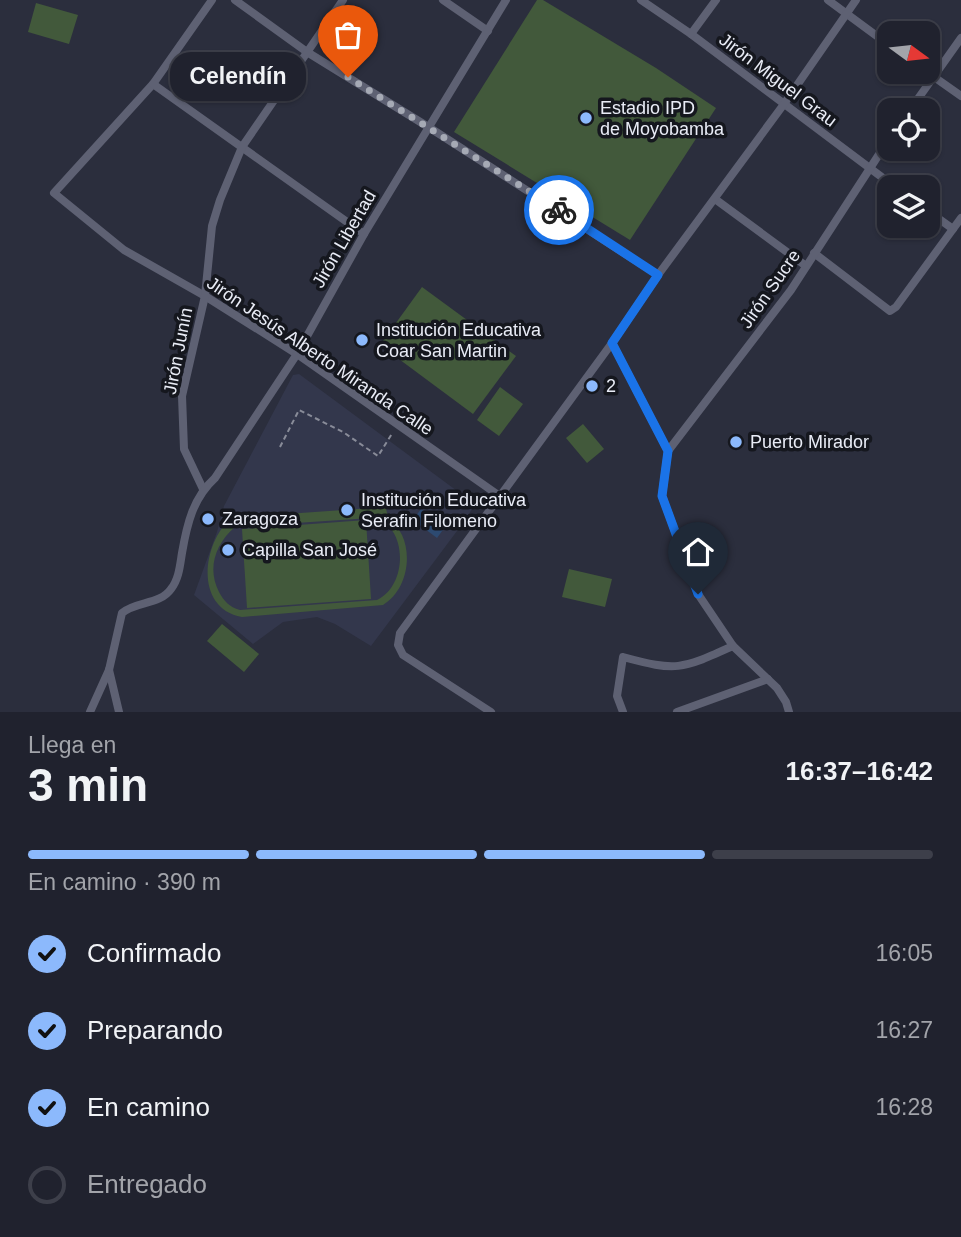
<!DOCTYPE html>
<html lang="es">
<meta charset="utf-8">
<style>
body{margin:0;font-family:Helvetica,sans-serif;background:#282a36;color:#f1f3f6;height:100vh;display:flex;flex-direction:column;font-size:26px;white-space:nowrap}
*{box-sizing:border-box;margin:0}
p{font-size:23px;color:#a2a4aa}
.icon{flex:none;width:38px;height:38px;fill:none;stroke:currentColor;stroke-width:2;stroke-linecap:round;stroke-linejoin:round}
.map{position:relative;height:712px;overflow:hidden}
.side{display:flex;flex-direction:column;background:#20222e;flex:1}
.side>*{flex:none}
.needle{width:46px;rotate:105deg}
.controls{position:absolute;left:877px;top:21px;display:grid;gap:14px}
.controls a{display:grid;place-items:center;width:63px;height:63px;border-radius:14px;background:#20222e;box-shadow:0 2px 5px #0004,0 0 0 2px #3d3f4a;font-size:35px}
.pin{position:absolute;display:grid;place-items:center;width:60px;height:60px;color:#fff;margin:-72px -30px;border-radius:50% 50% 50% 0;rotate:-45deg;box-shadow:0 0 7px #0007}
.pin .icon{rotate:45deg}
.courier{position:absolute;display:grid;place-items:center;width:70px;height:70px;margin:-35px;border:5px solid #1a73e8;border-radius:50%;background:#fff;color:#222;box-shadow:0 2px 9px #0007}
.bubble{position:absolute;height:49px;border-radius:21px;background:#20222e;box-shadow:0 2px 5px #0004,0 0 0 2px #3d3f4a;font-size:23px;font-weight:600;line-height:49px;text-align:center}
.headline em{font-style:normal;font-weight:600}
.headline div{display:flex;flex-direction:column-reverse}
.headline{display:flex;align-items:center;justify-content:space-between;height:119px;padding:0 28px}
h1{font-size:46px;font-weight:600;line-height:52px}
.bar{display:grid;grid-template-columns:repeat(4,1fr);gap:10px 7px;align-content:center;height:84px;padding:0 28px}
.bar i{height:9px;border-radius:5px;background:#3d3f4a}
.bar .active{background:#8cb9fc}
.bar p{grid-column:span 4}
ol{padding:0 28px;list-style:none}
li{display:flex;align-items:center;gap:21px;height:77px}
li p{margin-inline-start:auto}
li .icon{padding:7px;border-radius:50%;background:#8cb9fc;color:#111;stroke-width:4}
li:last-child{color:#a2a4aa}
li i{width:38px;height:38px;border:4px solid #3d3f4a;border-radius:50%}
.map>svg:first-child{display:block}
.built{fill:#33374c}
.green{fill:#42593b;fill-rule:evenodd}
.water{fill:#2d4a71}
.lines{fill:none;stroke-linecap:round;stroke-linejoin:round}
.path{stroke:#898c99;stroke-width:2;stroke-dasharray:5 3.5;stroke-linecap:butt}
.minor{stroke:#5e6173;stroke-width:8}
.done{stroke:#a6aab5;stroke-width:7;stroke-dasharray:0 12.6}
.route{stroke:#1a73e8;stroke-width:9}
.poi-dot{fill:#8cb9fc;stroke:#15171e;stroke-width:2.5}
.labels{text-anchor:middle;stroke-width:7;stroke-linejoin:round;paint-order:stroke}
.street-label{font-size:18px;fill:#e9ecf6;stroke:#15171e}
.poi-label{font-size:18px;fill:#e9ecf6;stroke:#15171e;text-anchor:start}
</style>
<div class="map">
<svg width="961" height="712" viewBox="0 0 961 712">
<rect width="100%" height="100%" fill="#2b2e3d"/>
<path class="built" d="M299,374L472,502L473,508L457,531L371,646L335,624L317,617L283,622L253,644L194,595L217,532L224,506L293,375Z"/>
<g class="green">
<path d="M537,0H543L656,68L716,108L630,240L454,132Z"/>
<path d="M36,3L78,15L69,44L28,32Z"/>
<path d="M422,287L516,356L473,414L380,345Z"/>
<path d="M500,387L523,404L499,436L477,420Z"/>
<path d="M583,424L604,449L587,463L566,438Z"/>
<path d="M386,507C387,521 396,522 402,535C413,559 405,592 383,605L242,617C194,608 202,544 231,518ZM371,518C407,521 410,584 377,600L240,610C229,607 224,601 219,592C207,569 215,544 235,527Z"/>
<path d="M366,520L371,599L247,608L242,529Z"/>
<path d="M569,569L612,579L605,607L562,597Z"/>
<path d="M222,624L259,654L244,672L207,641Z"/>
</g>
<path class="water" d="M421,509L445,527L437,538L413,520Z"/>
<g class="lines">
<path class="path" d="M280,447L299,410L343,432L378,456L393,432"/>
<g class="minor">
<path d="M212,0L153,84L54,193L124,250L205,296L297,354L501,497"/>
<path d="M235,0L307,52L430,128L658,275"/>
<path d="M443,0L488,31"/>
<path d="M641,0L691,34L895,187"/>
<path d="M828,0L889,45"/>
<path d="M691,34L716,0"/>
<path d="M927,72L961,96"/>
<path d="M153,84L364,234"/>
<path d="M910,110L961,38"/>
<path d="M715,199L806,266"/>
<path d="M928,211L953,229"/>
<path d="M814,253L890,311L896,307L961,218"/>
<path d="M612,343L668,451"/>
<path d="M203,489L184,449L182,396L205,296L212,226L220,200L242,147L343,0"/>
<path d="M109,670L119,712"/>
<path d="M90,712L109,670L122,613C136,601 160,605 171,589C179,579 180,565 182,553C187,524 193,498 215,478L297,354L364,234L506,0"/>
<path d="M491,712L403,655L398,645L400,633L612,343L658,275L784,104L856,0"/>
<path d="M623,712L617,696L623,657C678,672 682,669 733,646"/>
<path d="M677,712L768,679"/>
<path d="M789,712L786,702L777,688L733,646L698,594L662,496L668,451L791,290L889,139"/>
</g>
</g>
<g class="lines">
<path class="done" d="M348,77L559,210"/>
<path class="route" d="M559,210L658,275L612,343L668,451L662,496L698,594"/>
</g>
<g class="poi-dot">
<circle cx="586" cy="118" r="7"/>
<circle cx="362" cy="340" r="7"/>
<circle cx="592" cy="386" r="7"/>
<circle cx="736" cy="442" r="7"/>
<circle cx="347" cy="510" r="7"/>
<circle cx="208" cy="519" r="7"/>
<circle cx="228" cy="550" r="7"/>
</g>
<g class="labels">
<g class="street-label">
<text transform="translate(778 80) rotate(37)" y="6">Jirón Miguel Grau</text>
<text transform="translate(344 239) rotate(-60)" y="6">Jirón Libertad</text>
<text transform="translate(770 289) rotate(-55)" y="6">Jirón Sucre</text>
<text transform="translate(178 351) rotate(-79)" y="6">Jirón Junín</text>
<text transform="translate(320 356) rotate(34)" y="6">Jirón Jesús Alberto Miranda Calle</text>
</g>
<g class="poi-label">
<text x="600" y="114">Estadio IPD<tspan x="600" dy="21">de Moyobamba</tspan></text>
<text x="376" y="336">Institución Educativa<tspan x="376" dy="21">Coar San Martin</tspan></text>
<text x="606" y="392">2</text>
<text x="750" y="448">Puerto Mirador</text>
<text x="361" y="506">Institución Educativa<tspan x="361" dy="21">Serafin Filomeno</tspan></text>
<text x="222" y="525">Zaragoza</text>
<text x="242" y="556">Capilla San José</text>
</g>
</g>
</svg>
<div class="controls">
<a><svg class="needle" viewBox="-14 -14 28 28"><path d="M0-13l5 13h-10z" fill="#e53935"/><path d="M0 13l5-13h-10z" fill="#a2a4aa"/></svg></a>
<a><svg class="icon" aria-label="locate" viewBox="0 0 24 24"><circle cx="12" cy="12" r="6"/><path d="M12 2v4M12 18v4M2 12h4M18 12h4"/></svg></a>
<a><svg class="icon" aria-label="layers" viewBox="0 0 24 24"><path d="M12 4l9 5-9 5-9-5zM3 14l9 5 9-5"/></svg></a>
</div>
<div class="pin" style="left:348px;top:77px;background:#ea580c"><svg class="icon" aria-label="bag" viewBox="0 0 24 24"><path d="M5 8h14l-1 12H6zM9 8a3 3 0 0 1 6 0"/></svg></div>
<div class="pin" style="left:698px;top:594px;background:#1f2937"><svg class="icon" aria-label="home" viewBox="0 0 24 24"><path d="M3 11l9-7 9 7M6 9v11h12V9"/></svg></div>
<div class="courier" style="left:559px;top:210px"><svg class="icon" aria-label="bike" viewBox="0 0 24 24"><circle cx="6" cy="16" r="4"/><circle cx="18" cy="16" r="4"/><path d="M6 16l4-8h5l3 8M10 8l3 8H6M13 5h3"/></svg></div>
<div class="bubble" style="left:170px;top:52px;width:136px">Celendín</div>
</div>
<section class="side">
<div class="headline"><div><h1>3 min</h1><p>Llega en</p></div><em>16:37–16:42</em></div>
<div class="bar"><i class="active"></i><i class="active"></i><i class="active"></i><i></i><p>En camino · 390 m</p></div>
<ol>
<li><svg class="icon" aria-label="check" viewBox="0 0 24 24"><path d="M5 12l5 5 9-10"/></svg>Confirmado<p>16:05</p></li>
<li><svg class="icon" aria-label="check" viewBox="0 0 24 24"><path d="M5 12l5 5 9-10"/></svg>Preparando<p>16:27</p></li>
<li><svg class="icon" aria-label="check" viewBox="0 0 24 24"><path d="M5 12l5 5 9-10"/></svg>En camino<p>16:28</p></li>
<li><i></i>Entregado</li>
</ol>
</section>
